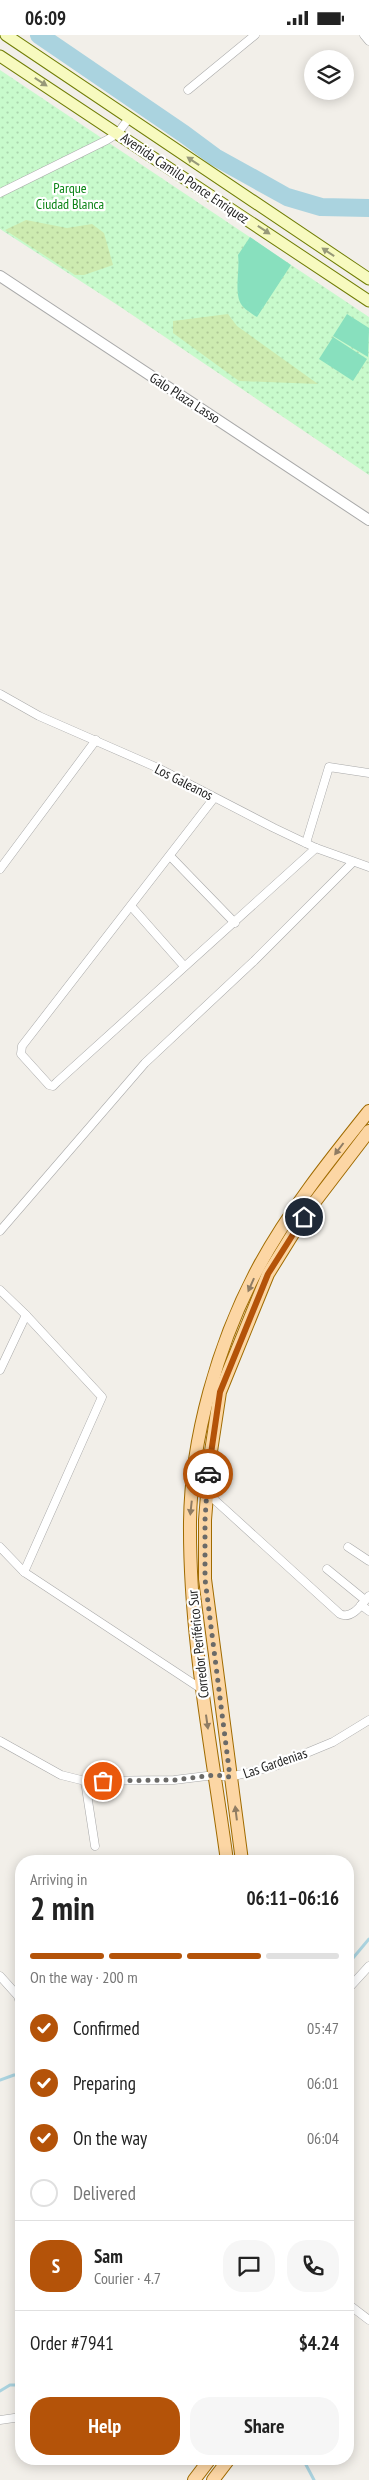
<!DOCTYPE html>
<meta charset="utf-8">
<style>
body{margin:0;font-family:"PT Sans Narrow",sans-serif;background:#f6f6f6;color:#222;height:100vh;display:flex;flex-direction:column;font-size:19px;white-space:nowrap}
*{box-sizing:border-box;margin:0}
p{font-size:16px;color:#767676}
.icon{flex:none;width:28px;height:28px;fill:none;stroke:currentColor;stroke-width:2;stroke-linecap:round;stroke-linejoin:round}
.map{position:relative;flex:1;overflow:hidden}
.panel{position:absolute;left:15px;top:1820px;width:339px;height:610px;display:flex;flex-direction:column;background:#fff;border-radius:20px;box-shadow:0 2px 12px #0003}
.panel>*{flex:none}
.fabs{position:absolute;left:304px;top:15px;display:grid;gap:10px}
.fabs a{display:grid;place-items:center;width:50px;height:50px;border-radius:50%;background:#fff;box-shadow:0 2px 12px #0003;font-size:25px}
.pin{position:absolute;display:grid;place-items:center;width:42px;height:42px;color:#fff;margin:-21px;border:2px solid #fff;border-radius:50%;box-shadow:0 1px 5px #0007}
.courier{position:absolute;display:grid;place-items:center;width:50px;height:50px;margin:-25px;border:4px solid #b45309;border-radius:50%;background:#fff;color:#222;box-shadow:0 1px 6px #0007}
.overview em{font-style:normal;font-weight:800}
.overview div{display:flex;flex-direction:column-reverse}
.overview{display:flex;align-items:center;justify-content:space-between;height:85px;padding:0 15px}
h1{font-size:32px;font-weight:800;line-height:38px}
.bar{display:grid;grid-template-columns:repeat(4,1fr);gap:8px 5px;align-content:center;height:60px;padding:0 15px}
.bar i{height:6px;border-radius:4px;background:#e0e0e0}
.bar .on{background:#b45309}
.bar p{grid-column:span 4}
.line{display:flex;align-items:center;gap:12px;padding:0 15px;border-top:1px solid #e0e0e0}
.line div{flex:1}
.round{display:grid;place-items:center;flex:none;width:52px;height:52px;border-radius:20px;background:#f6f6f6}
ol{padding:0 15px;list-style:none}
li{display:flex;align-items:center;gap:15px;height:55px}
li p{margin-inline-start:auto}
li .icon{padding:5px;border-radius:50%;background:#b45309;color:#fff;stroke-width:4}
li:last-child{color:#767676}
li i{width:28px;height:28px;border:2px solid #e0e0e0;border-radius:50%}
.action{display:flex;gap:10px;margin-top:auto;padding:10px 15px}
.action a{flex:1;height:58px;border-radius:20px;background:#b45309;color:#fff;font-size:20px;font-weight:800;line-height:58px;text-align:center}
.action a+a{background:#f6f6f6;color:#222}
.status{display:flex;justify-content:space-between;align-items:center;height:35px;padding:0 25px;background:#fff;direction:ltr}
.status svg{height:14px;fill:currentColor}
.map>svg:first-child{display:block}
.park{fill:url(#park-dots)}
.garden{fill:url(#garden-dots)}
.pitch{fill:#88e0be}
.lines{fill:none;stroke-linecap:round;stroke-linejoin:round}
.stream{stroke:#aad3df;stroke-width:3}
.river{stroke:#aad3df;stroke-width:18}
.minor-casing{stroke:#a9a9a9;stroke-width:9}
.tertiary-casing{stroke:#a9a9a9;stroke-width:12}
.secondary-casing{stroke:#707d05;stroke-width:13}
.primary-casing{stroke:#a06b00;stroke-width:14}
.minor{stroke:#fff;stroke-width:8}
.tertiary{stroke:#fff;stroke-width:10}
.secondary{stroke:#f7fabf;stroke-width:11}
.primary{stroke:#fcd6a4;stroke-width:12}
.oneway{fill:#979978}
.oneway2{fill:#8f7c63}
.done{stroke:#6b6a68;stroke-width:5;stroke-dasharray:0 9}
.route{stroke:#b45309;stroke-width:6}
.labels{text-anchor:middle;stroke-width:4.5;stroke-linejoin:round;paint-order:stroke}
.street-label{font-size:14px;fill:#222;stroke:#fff}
.park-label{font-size:14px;fill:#0c8416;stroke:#fff}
</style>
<div class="status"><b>06:09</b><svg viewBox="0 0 49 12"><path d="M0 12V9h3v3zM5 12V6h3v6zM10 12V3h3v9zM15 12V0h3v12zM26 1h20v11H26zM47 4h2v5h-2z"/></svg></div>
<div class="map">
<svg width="369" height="2445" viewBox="0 0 369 2445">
<defs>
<pattern id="park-dots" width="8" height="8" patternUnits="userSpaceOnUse" patternTransform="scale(1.25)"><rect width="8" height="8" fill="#c8facc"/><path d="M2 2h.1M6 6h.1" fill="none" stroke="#acd6af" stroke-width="1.8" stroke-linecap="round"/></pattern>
<pattern id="garden-dots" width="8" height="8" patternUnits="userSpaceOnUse" patternTransform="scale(1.25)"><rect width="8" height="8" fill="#cdebb0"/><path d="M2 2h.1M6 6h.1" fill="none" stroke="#b0c997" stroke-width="1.8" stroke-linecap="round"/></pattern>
</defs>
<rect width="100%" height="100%" fill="#f2efe9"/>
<path class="park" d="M0,35L369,282V440L119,271L0,194Z"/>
<g class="garden">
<path d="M26,185L67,193L92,189L104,198L113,230L84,240H75L5,195Z"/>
<path d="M228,279L237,291L318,349L239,346L173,298V286Z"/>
</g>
<g class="pitch">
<path d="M250,202L291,230L257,282C252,279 244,274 241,269C234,258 240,234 238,220Z"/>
<path d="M347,279L369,293L368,322L333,301Z"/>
<path d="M333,302L367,324L353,346L319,324Z"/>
</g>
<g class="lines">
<g class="stream">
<path d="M348,1929L369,1904"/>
<path d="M0,2045L14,2040H21"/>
<path d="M0,2356L10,2350H21"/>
<path d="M299,2424L304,2426L314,2445"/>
</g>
<path class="river" d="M39,0L184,99L215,122L287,162L321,172L369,173"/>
<g class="minor-casing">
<g id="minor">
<path d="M364,0L369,6"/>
<path d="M188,55L255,0"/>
<path d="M0,158L107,105L118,98L129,83"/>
<path d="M0,659L39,681L158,733L274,793L316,813L369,832"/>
<path d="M214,763L22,1011L21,1019L49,1050L53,1051L57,1047L316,813"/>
<path d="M306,808L329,732L369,738"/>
<path d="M170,821L235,888"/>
<path d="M0,834L96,705"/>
<path d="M131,871L184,931"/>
<path d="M0,1196L145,1028L254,926L353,827"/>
<path d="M0,1255L26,1280L0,1335"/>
<path d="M207,1458L340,1579C352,1585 362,1569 369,1561"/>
<path d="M0,1512L24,1537L203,1655"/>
<path d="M348,1512L369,1526"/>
<path d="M327,1534L365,1565"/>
<path d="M24,1537L102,1362L26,1280"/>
<path d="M361,1570L369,1576"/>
<path d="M0,1706L61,1740L85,1746L174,1745L215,1740L230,1742L275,1731L333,1707L369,1685"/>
<path d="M85,1746L95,1811"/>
<path d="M0,1941L18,1961L21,1971"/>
<path d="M348,1954L369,1931"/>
<path d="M348,2269L369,2285"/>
<path d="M0,2385L21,2382"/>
</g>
</g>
<g class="tertiary-casing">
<path id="tertiary" d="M0,241L369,485"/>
</g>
<g class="secondary-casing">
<g id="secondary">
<path d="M6,0L369,244"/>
<path d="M0,21L369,266"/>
</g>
</g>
<g class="primary-casing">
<g id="primary">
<path d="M227,1826C212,1714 189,1601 190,1487C191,1403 218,1308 258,1233C288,1177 329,1126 369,1076"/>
<path d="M242,1826L205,1544V1485L210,1423L220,1357L268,1239L304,1181L369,1096"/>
<path d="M194,2445L210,2424"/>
<path d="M213,2445L229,2424"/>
</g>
</g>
<use href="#minor" class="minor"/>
<use href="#tertiary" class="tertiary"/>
<use href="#secondary" class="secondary"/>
<use href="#primary" class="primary"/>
</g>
<defs><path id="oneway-solid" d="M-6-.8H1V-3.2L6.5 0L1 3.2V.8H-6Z" transform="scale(1.25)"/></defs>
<g class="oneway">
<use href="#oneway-solid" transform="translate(41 47) rotate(33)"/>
<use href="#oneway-solid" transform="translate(193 126) rotate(-146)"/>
<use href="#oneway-solid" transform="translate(264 195) rotate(34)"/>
<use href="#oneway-solid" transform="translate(328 217) rotate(-146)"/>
</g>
<g class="oneway2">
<use href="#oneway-solid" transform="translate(339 1114) rotate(127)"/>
<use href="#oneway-solid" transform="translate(251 1250) rotate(114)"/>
<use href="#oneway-solid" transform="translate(191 1473) rotate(96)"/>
<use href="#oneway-solid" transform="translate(207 1687) rotate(82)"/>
<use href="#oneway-solid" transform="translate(236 1778) rotate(-97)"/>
</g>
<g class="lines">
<path class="done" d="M103,1746L174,1745L215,1740L230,1742L205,1544V1485L208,1439"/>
<path class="route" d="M208,1439L220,1357L268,1239L304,1182"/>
</g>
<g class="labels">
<g class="street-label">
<text transform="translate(185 143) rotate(34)" y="5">Avenida Camilo Ponce Enriquez</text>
<text transform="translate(185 363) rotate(33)" y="5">Galo Plaza Lasso</text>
<text transform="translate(184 747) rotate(27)" y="5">Los Galeanos</text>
<text transform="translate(198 1609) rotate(-96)" y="5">Corredor Periférico Sur</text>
<text transform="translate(275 1728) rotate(-19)" y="5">Las Gardenias</text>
</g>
<g class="park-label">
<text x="70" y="158">Parque<tspan x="70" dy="16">Ciudad Blanca</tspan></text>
</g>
</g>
</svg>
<div class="fabs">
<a><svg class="icon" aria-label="layers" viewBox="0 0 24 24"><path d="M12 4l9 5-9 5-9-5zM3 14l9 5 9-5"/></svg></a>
</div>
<div class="pin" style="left:103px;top:1746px;background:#ea580c"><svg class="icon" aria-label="bag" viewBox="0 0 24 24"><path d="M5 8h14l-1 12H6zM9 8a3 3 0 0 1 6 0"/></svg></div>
<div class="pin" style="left:304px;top:1182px;background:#1f2937"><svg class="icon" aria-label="home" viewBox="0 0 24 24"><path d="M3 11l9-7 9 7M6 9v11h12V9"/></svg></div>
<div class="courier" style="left:208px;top:1439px"><svg class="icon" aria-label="car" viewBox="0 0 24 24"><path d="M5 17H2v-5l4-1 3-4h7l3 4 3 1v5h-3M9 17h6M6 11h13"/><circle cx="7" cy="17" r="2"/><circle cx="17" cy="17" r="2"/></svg></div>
<section class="panel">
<div class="overview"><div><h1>2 min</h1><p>Arriving in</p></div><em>06:11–06:16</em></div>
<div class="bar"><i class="on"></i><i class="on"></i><i class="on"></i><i></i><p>On the way · 200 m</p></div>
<ol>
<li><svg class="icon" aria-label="check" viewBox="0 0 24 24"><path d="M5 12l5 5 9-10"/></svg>Confirmed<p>05:47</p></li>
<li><svg class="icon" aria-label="check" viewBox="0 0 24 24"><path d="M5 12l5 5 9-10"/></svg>Preparing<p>06:01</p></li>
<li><svg class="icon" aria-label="check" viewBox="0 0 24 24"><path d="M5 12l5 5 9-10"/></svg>On the way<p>06:04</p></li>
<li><i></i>Delivered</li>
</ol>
<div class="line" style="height:90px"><b class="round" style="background:#b45309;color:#fff">S</b><div><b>Sam</b><p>Courier · 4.7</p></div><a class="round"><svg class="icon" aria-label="chat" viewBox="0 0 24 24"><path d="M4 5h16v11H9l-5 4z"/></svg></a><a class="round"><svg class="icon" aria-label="phone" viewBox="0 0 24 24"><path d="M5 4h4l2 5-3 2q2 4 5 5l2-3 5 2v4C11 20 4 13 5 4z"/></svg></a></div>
<div class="line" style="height:65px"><div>Order #7941</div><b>$4.24</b></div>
<div class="action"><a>Help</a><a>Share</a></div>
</section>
</div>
